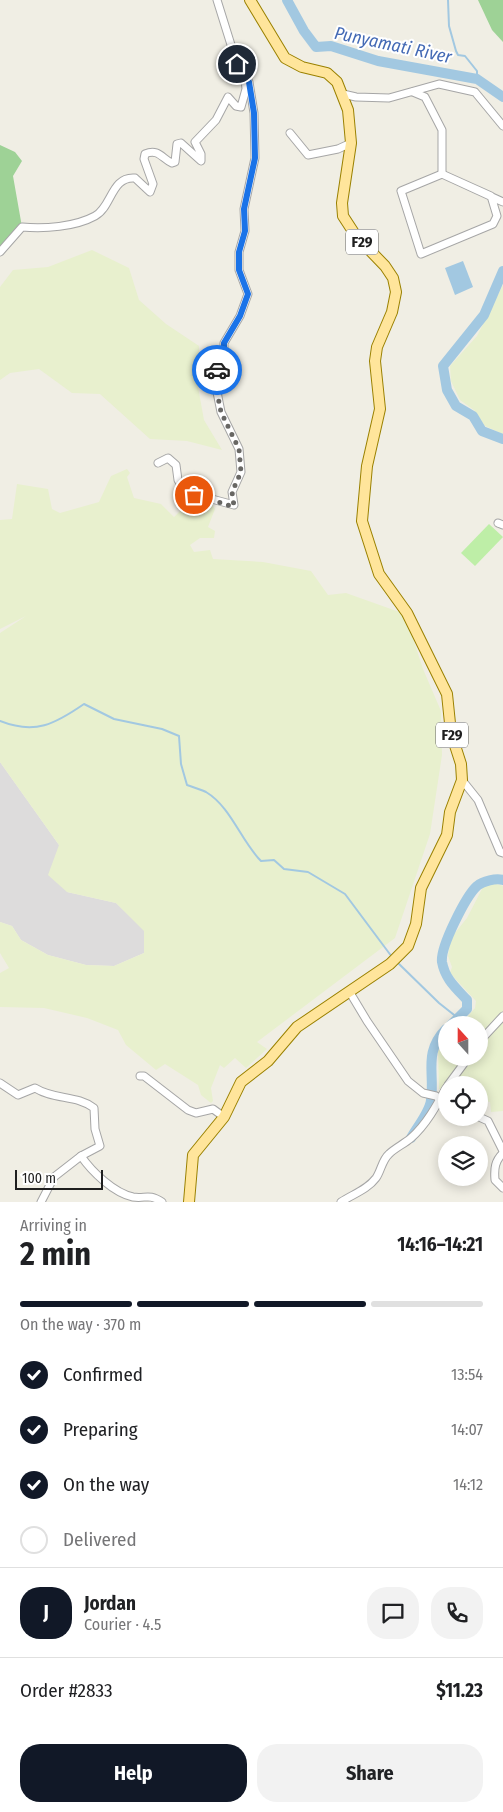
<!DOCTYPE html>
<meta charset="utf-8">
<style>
body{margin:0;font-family:"Fira Sans Condensed",sans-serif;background:#f2f2f2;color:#202124;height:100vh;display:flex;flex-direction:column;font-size:19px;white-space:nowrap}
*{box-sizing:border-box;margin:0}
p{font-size:16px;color:#757577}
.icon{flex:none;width:28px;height:28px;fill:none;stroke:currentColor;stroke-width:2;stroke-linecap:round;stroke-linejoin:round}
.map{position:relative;height:1202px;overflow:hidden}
.details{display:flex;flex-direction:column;background:#fff;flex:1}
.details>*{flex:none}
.needle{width:32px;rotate:339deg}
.controls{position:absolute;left:438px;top:1016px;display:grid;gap:10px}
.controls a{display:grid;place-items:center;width:50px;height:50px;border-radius:50%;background:#fff;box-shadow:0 2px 12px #0003;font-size:25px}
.scale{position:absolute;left:15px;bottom:12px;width:88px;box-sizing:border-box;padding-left:5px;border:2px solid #1f1f1f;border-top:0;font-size:14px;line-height:18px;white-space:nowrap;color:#1f1f1f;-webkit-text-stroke:4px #fff;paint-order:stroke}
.pin{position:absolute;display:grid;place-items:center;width:42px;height:42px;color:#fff;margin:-21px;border:2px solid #fff;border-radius:50%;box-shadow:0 1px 5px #0007}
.courier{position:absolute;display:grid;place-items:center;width:50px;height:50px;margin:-25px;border:4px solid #1a73e8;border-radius:50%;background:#fff;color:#222;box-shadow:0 1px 6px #0007}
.overview em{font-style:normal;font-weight:700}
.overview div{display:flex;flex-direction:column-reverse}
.overview{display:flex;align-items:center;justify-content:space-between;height:85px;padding:0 20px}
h1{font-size:32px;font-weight:700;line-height:38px}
.bar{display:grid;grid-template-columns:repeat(4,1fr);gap:8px 5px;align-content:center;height:60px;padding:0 20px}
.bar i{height:6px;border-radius:4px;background:#e0e0e0}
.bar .active{background:#111827}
.bar p{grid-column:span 4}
.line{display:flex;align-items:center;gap:12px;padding:0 20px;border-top:1px solid #e0e0e0}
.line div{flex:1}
.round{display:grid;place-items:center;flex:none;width:52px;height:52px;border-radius:20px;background:#f2f2f2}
ol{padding:0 20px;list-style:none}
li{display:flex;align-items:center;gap:15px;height:55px}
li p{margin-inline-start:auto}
li .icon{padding:5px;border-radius:50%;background:#111827;color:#fff;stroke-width:4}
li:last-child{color:#757577}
li i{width:28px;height:28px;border:2px solid #e0e0e0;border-radius:50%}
.button{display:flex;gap:10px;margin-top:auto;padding:10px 20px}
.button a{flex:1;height:58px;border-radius:20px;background:#111827;color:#fff;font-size:20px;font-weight:700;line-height:58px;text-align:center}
.button a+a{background:#f2f2f2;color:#202124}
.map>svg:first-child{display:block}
.residential{fill:#dddcdc}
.farmland{fill:#e8f0ce}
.grass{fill:#beeea7}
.forest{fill:#9ed296}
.water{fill:#a2c8e1}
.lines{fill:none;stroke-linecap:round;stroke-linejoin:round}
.stream{stroke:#a2c8e1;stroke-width:2}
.river{stroke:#a2c8e1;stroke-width:10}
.minor-casing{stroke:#a6a6a6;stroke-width:9}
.primary-casing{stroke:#9a8100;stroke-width:12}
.minor{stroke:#fff;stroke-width:7}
.primary{stroke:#ffe59b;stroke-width:10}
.done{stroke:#686764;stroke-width:5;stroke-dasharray:0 9}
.route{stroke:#1a73e8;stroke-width:6}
.labels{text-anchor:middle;stroke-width:4;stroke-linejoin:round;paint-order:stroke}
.shield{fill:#fff;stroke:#626262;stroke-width:1}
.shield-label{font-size:15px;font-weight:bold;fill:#1f1f1f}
.water-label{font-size:18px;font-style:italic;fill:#446ab5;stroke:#fff}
</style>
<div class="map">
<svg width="503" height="1202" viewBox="0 0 503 1202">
<rect width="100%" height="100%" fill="#f0eee4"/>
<path class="residential" d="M0,762L59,845L67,892L116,903L144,930V953L114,966L86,965L48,955L21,940L12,926L0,922Z"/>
<g class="farmland">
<path d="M92,250L129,268L139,300L166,324L199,346L198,387L204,420L222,450L187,441L150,439L100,394L72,393L39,369L10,373L0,380V287L13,270L48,267Z"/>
<path d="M503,285V434L485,426L474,410L460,400L451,381L450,366L477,336Z"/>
<path d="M127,469L130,473L127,477L134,498L161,504L174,517L183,508L192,505H212L215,509L208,527L215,531L214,538H200L190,545L194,552L210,550L213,559L263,562L311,571L328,595L346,593L405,614L423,669L441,711L442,755L430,834L395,938L257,1042L267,1049L246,1068L235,1058L224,1068L220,1065L211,1088L213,1101L211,1103L201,1095L198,1085L165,1064L156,1070L126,1045L118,1030L87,1018L44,1008L0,1007V973L9,968L0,953V922L12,926L21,940L48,955L86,965L114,966L144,953V931L116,903L67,892L48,875L59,845L0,762V633L26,616L0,629V520L12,519L17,484L48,489L52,509L60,513L99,502L111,476Z"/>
<path d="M494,883L503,886V1015L479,1042V1025H460L475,1008L476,1001L450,973L452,967L448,956L451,938L467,918L483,887Z"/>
<path d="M503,1020V1111L491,1112L490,1102L481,1100L479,1110V1085H451L471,1058H479V1048Z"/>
<path d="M446,1041V1058H467L444,1089H439L438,1051Z"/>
</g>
<path class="grass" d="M489,524L503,537L475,566L461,553Z"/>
<g class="forest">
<path d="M478,0H503V42L492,30Z"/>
<path d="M0,145L15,152L22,161L13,176L22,227L0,252Z"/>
</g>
<path class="water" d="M463,261L473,287L455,295L445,268Z"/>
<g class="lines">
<g class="stream">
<path d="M448,0L449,26L456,51L458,55L465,56L477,71V79"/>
<path d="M0,721C35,735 55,724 84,704L114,719L162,729L179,736L181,764L187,785C193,787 200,789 206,792C231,807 241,841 261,861L274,860L284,869L308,872L345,894L392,957"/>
<path d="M397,962L439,1003L458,1018"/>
</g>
<g class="river">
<path d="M287,0L304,31L316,47L331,46L378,61L477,79L503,97"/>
<path d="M503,271L484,315L443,366L447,390L456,406L473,416L482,431L503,439"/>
<path d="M451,1025L467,1009V1000C456,988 445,979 442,962C440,947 466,896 477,886C483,881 496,878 503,880"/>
<path d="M411,1138C417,1127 430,1112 431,1100C435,1072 423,1053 446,1029"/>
</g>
<g class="minor-casing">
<g id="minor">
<path d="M413,92L425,97L442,130V174"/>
<path d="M343,94L356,97L389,98L439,84L475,92L503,126"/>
<path d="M290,133L308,155L338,149L351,143"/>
<path d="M442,174L491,196L497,216L493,224L421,254L401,191L442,174L503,202"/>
<path d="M0,252L22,227C44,229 75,227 95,216C112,207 111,176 135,178L150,192L153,184L144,159L145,154C159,148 162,159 172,163L175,162L177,144L181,143L201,161V154L195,142L216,120L228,97L236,106L241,107L246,89L245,79"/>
<path d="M158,463L168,458L176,465L178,480L186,492L234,505L232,492L241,472L239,449L221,412L215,382L217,369L224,356V343L240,316L248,294L239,270V252L245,231L244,209L255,158L254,113L249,82L237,64L217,0"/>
<path d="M498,523L503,525"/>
<path d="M462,780L478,800L500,852L503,853"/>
<path d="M349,991L367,1021L408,1081L423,1093L436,1096L446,1104"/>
<path d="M479,1042L503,1016"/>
<path d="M140,1076H144L188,1110L196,1113L213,1109L224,1117"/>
<path d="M0,1083L18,1095L35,1088C54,1100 77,1095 94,1108L95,1129L100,1146L81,1156C92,1172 114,1193 133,1197C146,1199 148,1193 162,1202"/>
<path d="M448,1085L468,1058"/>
<path d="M479,1117L488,1121L503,1151"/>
<path d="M503,1153C495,1161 494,1168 495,1180L503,1188"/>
<path d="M41,1202L54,1177L81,1156"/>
<path d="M341,1202C353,1194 367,1190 376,1178C381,1171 382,1160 389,1154C395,1148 404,1144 411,1138C426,1125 437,1105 446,1088"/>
</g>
</g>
<g class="primary-casing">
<path id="primary" d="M189,1202L193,1155L224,1117L241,1082L268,1061L297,1027L390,964L408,946L416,924L421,888L447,835L450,812L462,780L461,764L451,733L447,694L407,613L379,574L362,521L367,466L380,409L375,361L377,347L392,312L396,292L393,278L385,266L356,236L343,216L342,203L351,143L348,110L337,82L327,73L302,67L285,58L250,0"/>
</g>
<use href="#minor" class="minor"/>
<use href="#primary" class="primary"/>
</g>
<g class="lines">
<path class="done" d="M194,495C209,496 220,505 234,506L232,492L241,472L239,449L221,412L215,382L217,370"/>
<path class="route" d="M217,370L224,356V343L240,316L248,294L239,270V252L245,231L244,209L255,158L254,113L249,82L237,64"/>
</g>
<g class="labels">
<g class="shield">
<rect x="346" y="229.5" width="32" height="25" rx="4"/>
<rect x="436" y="722.5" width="32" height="25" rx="4"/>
</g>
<g class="shield-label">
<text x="362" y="247">F29</text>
<text x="452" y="740">F29</text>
</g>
<g class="water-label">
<text transform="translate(393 45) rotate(12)" y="6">Punyamati River</text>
</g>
</g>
</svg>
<div class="controls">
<a><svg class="needle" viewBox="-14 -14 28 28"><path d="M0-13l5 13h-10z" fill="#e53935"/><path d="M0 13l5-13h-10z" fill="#757577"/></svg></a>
<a><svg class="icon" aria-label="locate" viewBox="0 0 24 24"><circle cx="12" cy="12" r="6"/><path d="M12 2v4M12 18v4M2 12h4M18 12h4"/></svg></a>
<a><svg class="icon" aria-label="layers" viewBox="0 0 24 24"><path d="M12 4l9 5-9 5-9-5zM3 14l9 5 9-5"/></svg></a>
</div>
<div class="scale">100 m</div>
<div class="pin" style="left:194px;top:495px;background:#ea580c"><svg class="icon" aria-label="bag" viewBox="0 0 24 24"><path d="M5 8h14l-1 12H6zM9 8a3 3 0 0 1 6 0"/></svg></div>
<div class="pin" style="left:237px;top:64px;background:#1f2937"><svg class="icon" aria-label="home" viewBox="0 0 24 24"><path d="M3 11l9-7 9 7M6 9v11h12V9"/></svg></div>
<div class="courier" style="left:217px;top:370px"><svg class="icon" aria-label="car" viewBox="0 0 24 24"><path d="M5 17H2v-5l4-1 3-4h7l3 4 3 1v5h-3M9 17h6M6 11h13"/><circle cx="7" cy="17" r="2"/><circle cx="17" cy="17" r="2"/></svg></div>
</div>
<section class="details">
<div class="overview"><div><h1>2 min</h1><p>Arriving in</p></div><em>14:16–14:21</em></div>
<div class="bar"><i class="active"></i><i class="active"></i><i class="active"></i><i></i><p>On the way · 370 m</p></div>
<ol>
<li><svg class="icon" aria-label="check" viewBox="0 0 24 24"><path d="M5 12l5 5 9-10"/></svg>Confirmed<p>13:54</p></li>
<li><svg class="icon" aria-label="check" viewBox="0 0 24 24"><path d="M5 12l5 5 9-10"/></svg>Preparing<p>14:07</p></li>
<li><svg class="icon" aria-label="check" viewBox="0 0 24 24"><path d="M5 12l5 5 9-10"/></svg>On the way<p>14:12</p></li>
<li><i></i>Delivered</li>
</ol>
<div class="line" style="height:90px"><b class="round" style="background:#111827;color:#fff">J</b><div><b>Jordan</b><p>Courier · 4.5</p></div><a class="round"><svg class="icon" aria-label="chat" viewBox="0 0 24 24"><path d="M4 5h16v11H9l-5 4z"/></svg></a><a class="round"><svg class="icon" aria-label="phone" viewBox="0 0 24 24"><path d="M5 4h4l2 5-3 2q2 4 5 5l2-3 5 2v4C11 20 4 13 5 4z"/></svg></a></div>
<div class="line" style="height:65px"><div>Order #2833</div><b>$11.23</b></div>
<div class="button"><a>Help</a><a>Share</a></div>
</section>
